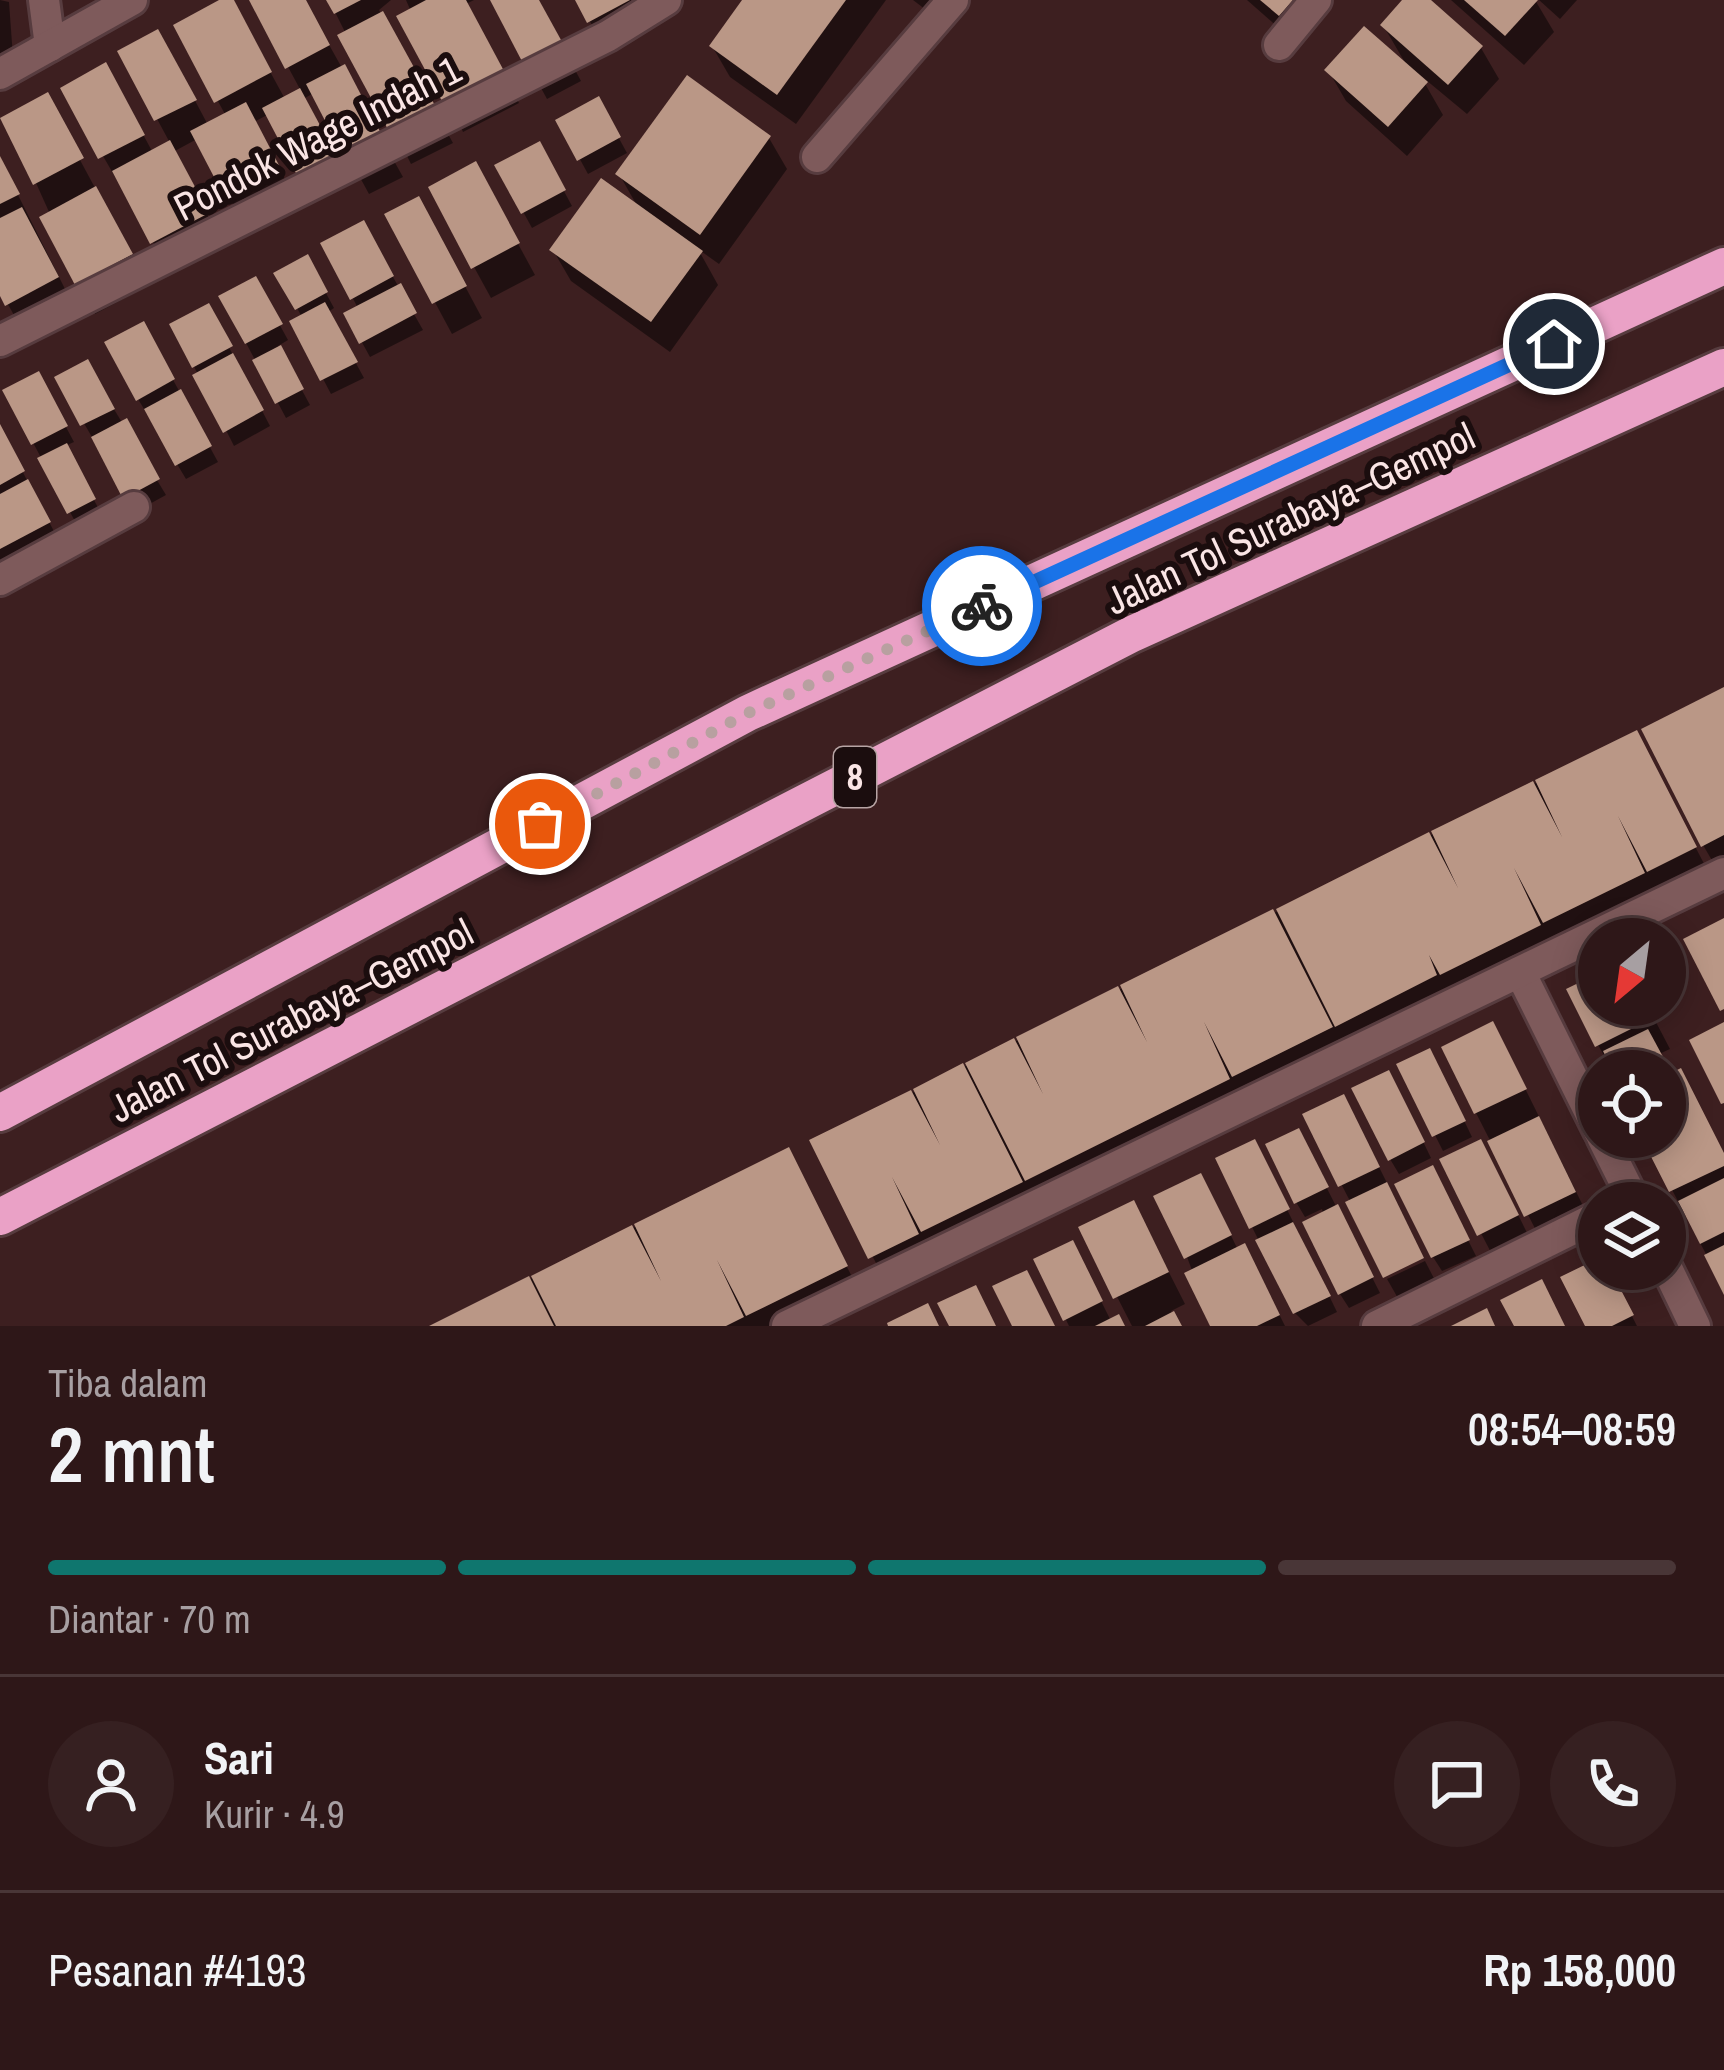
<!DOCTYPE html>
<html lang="id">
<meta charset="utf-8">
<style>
body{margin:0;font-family:"Archivo Narrow",sans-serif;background:#362021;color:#f1f3f6;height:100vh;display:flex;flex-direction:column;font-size:45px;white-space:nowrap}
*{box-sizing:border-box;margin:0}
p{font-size:39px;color:#a79fa2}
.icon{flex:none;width:66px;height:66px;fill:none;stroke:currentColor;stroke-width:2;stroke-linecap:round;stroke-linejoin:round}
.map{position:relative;height:1326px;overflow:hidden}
.panel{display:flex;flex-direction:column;background:#2e1718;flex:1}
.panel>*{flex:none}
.needle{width:78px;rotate:209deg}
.tools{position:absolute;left:1578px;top:918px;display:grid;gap:24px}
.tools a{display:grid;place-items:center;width:108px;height:108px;border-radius:50%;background:#2e1718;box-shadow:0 6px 30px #0003,0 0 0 3px #493637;font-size:60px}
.pin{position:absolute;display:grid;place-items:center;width:102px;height:102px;color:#fff;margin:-51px;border:6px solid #fff;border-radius:50%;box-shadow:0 3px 12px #0007}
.courier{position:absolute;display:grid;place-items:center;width:120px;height:120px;margin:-60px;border:9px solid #1a73e8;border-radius:50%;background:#fff;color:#222;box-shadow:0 3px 15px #0007}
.headline em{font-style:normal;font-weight:600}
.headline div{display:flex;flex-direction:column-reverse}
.headline{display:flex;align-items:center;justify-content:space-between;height:204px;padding:0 48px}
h1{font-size:78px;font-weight:600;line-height:90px}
.bar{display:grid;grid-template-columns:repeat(4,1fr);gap:18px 12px;align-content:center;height:144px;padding:0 48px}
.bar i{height:15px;border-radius:9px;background:#493637}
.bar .active{background:#0f766e}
.bar p{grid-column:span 4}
.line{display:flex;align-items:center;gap:30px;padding:0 48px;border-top:3px solid #493637}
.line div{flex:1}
.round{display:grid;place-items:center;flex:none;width:126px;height:126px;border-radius:63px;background:#362021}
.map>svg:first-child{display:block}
.shadow{fill:#0007}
.building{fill:#ba9786}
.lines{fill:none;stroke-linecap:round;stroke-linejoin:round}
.minor-casing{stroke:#573c3f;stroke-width:36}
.highway-casing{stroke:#573c3f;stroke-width:42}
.minor{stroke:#7e5a5b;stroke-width:30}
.highway{stroke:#eaa1c6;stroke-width:36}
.done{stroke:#b8a0a0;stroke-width:12;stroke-dasharray:0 21.6}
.route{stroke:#1a73e8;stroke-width:15}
.labels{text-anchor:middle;stroke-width:12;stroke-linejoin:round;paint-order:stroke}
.shield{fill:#1b0d0e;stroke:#b7a4a4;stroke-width:3}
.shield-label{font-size:36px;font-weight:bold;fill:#fae5e5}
.street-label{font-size:39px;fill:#fae5e5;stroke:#1b0d0e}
</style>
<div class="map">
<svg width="1724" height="1326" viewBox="0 0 1724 1326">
<rect width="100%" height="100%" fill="#3d1f20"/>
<g class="shadow">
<path d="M0,0L9,2L13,57L0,59Z"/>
<path d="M226,0H231L285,99L301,91L252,0H304L403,177L369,194L314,93L303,99L341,171L309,188L269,114L254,122L298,203L247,230L197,139L173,152L224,245L171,273L64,89L123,97L153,153L170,143L121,52L175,63L208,125L226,116L177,26Z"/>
<path d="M329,0H391L379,10L453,143L411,164Z"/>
<path d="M406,0H474L466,4L519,103L463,132Z"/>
<path d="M493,0H537L581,81L547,99Z"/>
<path d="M578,0H631L648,31L607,52Z"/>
<path d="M746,0H886L796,124L730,77L712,46Z"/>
<path d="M913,0H940L930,13Z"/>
<path d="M1247,0H1320L1327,12L1298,45Z"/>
<path d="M1406,0H1426L1481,48L1499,79L1467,114L1420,75L1443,115L1407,156L1346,101L1328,70L1407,66L1383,25Z"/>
<path d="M1451,0H1535L1554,32L1524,65Z"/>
<path d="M1539,0H1577L1560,19Z"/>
<path d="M46,97L148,286L95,314L36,183Z"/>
<path d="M598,100L627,153L588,174L559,121Z"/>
<path d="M769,138L787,169L719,264L698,249L718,285L670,352L571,281L553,250L639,209L619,174Z"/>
<path d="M539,145L572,206L532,228L498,166Z"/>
<path d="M0,159L75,309L25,335L0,290Z"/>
<path d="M492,196L535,275L491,298L474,267Z"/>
<path d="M388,215L435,230L482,318L452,334Z"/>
<path d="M363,224L423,330L370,357L347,315L358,308L324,245Z"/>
<path d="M307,258L334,308L328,312L364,378L331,394L293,322L302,317L278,274Z"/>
<path d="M255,280L288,340L278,346L310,405L286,418L222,298Z"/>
<path d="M208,307L270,426L234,446L173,325Z"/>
<path d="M143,325L218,462L186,479L138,399Z"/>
<path d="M86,363L166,495L135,512L58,378Z"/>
<path d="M38,375L74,442L65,446L102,515L78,527L6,392Z"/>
<path d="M0,429L66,554L0,589Z"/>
<path d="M1724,691V875L1721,876L1703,845Z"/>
<path d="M1636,733L1712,879L889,1288L813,1142Z"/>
<path d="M1599,976V1005H1647L1670,1049L1659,1054L1724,1155V1288L1644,1137H1665V1071H1613L1598,1045Z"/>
<path d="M1509,1056L1592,1224L1544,1246L1476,1113Z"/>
<path d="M1400,1066L1438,1067L1472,1137L1443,1151Z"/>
<path d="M1397,1088L1431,1158L1399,1174L1390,1159Z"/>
<path d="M1306,1116L1360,1129L1395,1199L1351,1203Z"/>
<path d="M1306,1147L1380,1293L1349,1308L1340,1294L1322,1209L1305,1217L1296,1202Z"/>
<path d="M787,1151L863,1298L806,1326H436Z"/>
<path d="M1262,1158L1337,1312L1308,1326L1295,1313L1252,1227Z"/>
<path d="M1443,1160L1498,1174L1534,1247L1498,1266Z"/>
<path d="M1440,1184L1476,1256L1442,1271L1433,1257Z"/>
<path d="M1217,1207L1238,1250L1261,1278L1285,1326H1213L1187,1257Z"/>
<path d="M1082,1228L1150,1235L1185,1304L1171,1311L1179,1326H1132Z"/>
<path d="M1080,1259L1111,1321L1122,1326H1069L1037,1260Z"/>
<path d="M1425,1261L1440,1290L1403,1307L1387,1279Z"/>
<path d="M1599,1261V1269H1608L1637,1326H1588Z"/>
</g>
<g class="building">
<path d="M219,0H234L272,72L214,103L173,25Z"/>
<path d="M249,0H306L330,45L285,69Z"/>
<path d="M326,0H361L334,14Z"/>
<path d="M426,0H466L504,71L443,103L396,16Z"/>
<path d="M490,0H539L566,49L526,69Z"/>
<path d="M575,0H630L587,23Z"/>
<path d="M742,0H846L777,95L709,46Z"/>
<path d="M1260,0H1293L1279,16Z"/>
<path d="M1402,0H1431L1483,46L1448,85L1380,25Z"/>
<path d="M1464,0H1538L1505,36Z"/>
<path d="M383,11L438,111L391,135L337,35Z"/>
<path d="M1364,26L1428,82L1388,127L1324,70Z"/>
<path d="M158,29L197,100L154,121L117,51Z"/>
<path d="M106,62L145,135L98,159L60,88Z"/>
<path d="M345,64L387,145L348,165L306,84Z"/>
<path d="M687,75L771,136L700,235L615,174Z"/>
<path d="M300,88L336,155L297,175L262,108Z"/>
<path d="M48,92L84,158L33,185L0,118Z"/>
<path d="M599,96L621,137L577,161L555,120Z"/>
<path d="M246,102L282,171L226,200L190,131Z"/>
<path d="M170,140L209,213L150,244L112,171Z"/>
<path d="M540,141L566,190L521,214L494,165Z"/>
<path d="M0,156L20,194L0,204Z"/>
<path d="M476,161L520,243L471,269L428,187Z"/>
<path d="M601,178L703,251L651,322L549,250Z"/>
<path d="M96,186L133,254L75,285L39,217Z"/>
<path d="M419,196L467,286L432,304L384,214Z"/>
<path d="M22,207L59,277L5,306L0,296V218Z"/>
<path d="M364,220L394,276L350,300L320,243Z"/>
<path d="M308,254L328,292L295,310L273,273Z"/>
<path d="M256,276L283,324L245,344L218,296Z"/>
<path d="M401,283L417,313L359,344L343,313Z"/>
<path d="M325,302L358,362L320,381L289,321Z"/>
<path d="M209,303L233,346L192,368L169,324Z"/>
<path d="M144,321L175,379L136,401L104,342Z"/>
<path d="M281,345L304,389L275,404L252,360Z"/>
<path d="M233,353L264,410L223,433L192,375Z"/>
<path d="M88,359L115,409L80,426L54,377Z"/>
<path d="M39,371L68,426L31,445L2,390Z"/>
<path d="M181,389L212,446L175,466L144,409Z"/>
<path d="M127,418L160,479L123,499L91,437Z"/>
<path d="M0,424L25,471L0,485Z"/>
<path d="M67,443L96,499L67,514L37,458Z"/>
<path d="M28,479L51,522L0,549V494Z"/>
<path d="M1724,687V835L1701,847L1641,729Z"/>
<path d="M1637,730L1697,847L1647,872L1618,816L1645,873L1543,923L1514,868L1541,925L1440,975L1429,955L1437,975L1335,1027L1276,909L1429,832L1458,888L1431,831L1533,781L1562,837L1535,780Z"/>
<path d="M1273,909L1333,1027L1232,1077L1204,1022L1230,1079L1025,1181L965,1063L1014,1038L1043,1094L1016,1037L1118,986L1147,1042L1120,985Z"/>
<path d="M1724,918V1009L1720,1011L1683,939Z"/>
<path d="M1599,973V1005H1649L1655,1017L1595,1047L1566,989Z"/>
<path d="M1493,1021L1527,1089L1474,1114L1441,1047Z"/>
<path d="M1724,1022V1103L1721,1104L1689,1040Z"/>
<path d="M1648,1029L1669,1068L1613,1071L1603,1051Z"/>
<path d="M1430,1048L1466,1121L1432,1137L1396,1064Z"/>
<path d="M963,1063L1023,1182L921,1232L892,1177L919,1234L868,1259L809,1140L911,1090L940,1145L913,1089Z"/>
<path d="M1681,1068L1724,1153V1166L1669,1192L1641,1137H1665V1076Z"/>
<path d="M1389,1070L1425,1142L1388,1161L1351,1088Z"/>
<path d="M1344,1094L1380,1167L1338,1187L1302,1114Z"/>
<path d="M1539,1116L1576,1192L1524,1217L1487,1141Z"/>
<path d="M1299,1128L1329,1187L1294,1204L1265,1144Z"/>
<path d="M1255,1139L1290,1209L1249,1229L1215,1158Z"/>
<path d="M1481,1139L1519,1215L1477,1236L1439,1159Z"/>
<path d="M789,1147L848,1266L746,1316L717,1260L744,1317L726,1326H556L531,1276L632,1225L661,1281L634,1224Z"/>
<path d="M1433,1165L1470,1240L1431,1258L1394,1184Z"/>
<path d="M1201,1173L1232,1235L1184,1259L1153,1196Z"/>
<path d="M1724,1178V1232L1700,1244L1678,1201Z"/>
<path d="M1387,1182L1424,1258L1383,1278L1345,1202Z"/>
<path d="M1134,1200L1169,1272L1113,1299L1078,1227Z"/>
<path d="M1338,1204L1374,1277L1338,1295L1302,1222Z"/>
<path d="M1293,1222L1331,1296L1293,1314L1255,1240Z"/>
<path d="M1073,1240L1103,1301L1063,1321L1033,1259Z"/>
<path d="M1245,1243L1280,1315L1257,1326H1210L1184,1273Z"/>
<path d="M1724,1245V1295L1704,1255Z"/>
<path d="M1599,1258V1269H1610L1634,1315L1612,1326H1585L1560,1277Z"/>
<path d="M1027,1270L1055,1326H1012L992,1286Z"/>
<path d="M529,1276L554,1326H429Z"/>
<path d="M1542,1279L1565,1326H1514L1500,1300Z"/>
<path d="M976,1285L996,1326H949L937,1303Z"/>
<path d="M928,1303L939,1326H888L887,1323Z"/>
<path d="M1487,1308L1495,1326H1451Z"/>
<path d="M1174,1311L1182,1326H1145Z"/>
<path d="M1119,1314L1125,1326H1095Z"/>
</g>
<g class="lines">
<g class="minor-casing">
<g id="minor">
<path d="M44,0L50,46"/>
<path d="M1279,45L1316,0"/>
<path d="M0,74L132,0"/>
<path d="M817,157L953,0"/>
<path d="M0,341L608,36L666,0"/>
<path d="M0,580L134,507"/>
<path d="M1520,972L1599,1131"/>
<path d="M1602,1137L1635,1203"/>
<path d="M1665,1264L1695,1326"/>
<path d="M787,1326L1724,873"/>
<path d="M1377,1326L1599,1216"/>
</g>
</g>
<g class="highway-casing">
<g id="highway">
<path d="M0,1113L748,713L1724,266"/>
<path d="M0,1217L1132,634L1724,367"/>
</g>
</g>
<use href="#minor" class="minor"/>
<use href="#highway" class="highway"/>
</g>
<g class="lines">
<path class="done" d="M540,824L748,713L982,606"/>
<path class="route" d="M982,606L1554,344"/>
</g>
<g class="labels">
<rect class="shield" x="834" y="747" width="42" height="60" rx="9"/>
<g class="shield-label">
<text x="855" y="790">8</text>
</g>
<g class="street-label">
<text transform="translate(317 138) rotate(-27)" y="14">Pondok Wage Indah 1</text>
<text transform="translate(1290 518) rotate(-25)" y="14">Jalan Tol Surabaya–Gempol</text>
<text transform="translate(291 1020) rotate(-27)" y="14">Jalan Tol Surabaya–Gempol</text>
</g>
</g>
</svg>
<div class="tools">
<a><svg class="needle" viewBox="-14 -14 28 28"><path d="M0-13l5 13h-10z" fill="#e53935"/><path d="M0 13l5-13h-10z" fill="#a79fa2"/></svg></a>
<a><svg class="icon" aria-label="locate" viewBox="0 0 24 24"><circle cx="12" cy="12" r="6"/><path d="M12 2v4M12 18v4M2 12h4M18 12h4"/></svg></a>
<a><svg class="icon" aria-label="layers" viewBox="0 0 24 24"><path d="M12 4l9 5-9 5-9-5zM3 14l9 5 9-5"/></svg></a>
</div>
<div class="pin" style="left:540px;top:824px;background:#ea580c"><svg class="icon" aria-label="bag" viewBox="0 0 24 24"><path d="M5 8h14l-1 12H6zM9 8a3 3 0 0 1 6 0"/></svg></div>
<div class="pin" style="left:1554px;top:344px;background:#1f2937"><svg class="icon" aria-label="home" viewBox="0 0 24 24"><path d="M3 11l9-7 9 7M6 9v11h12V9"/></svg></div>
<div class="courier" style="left:982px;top:606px"><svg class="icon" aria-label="bike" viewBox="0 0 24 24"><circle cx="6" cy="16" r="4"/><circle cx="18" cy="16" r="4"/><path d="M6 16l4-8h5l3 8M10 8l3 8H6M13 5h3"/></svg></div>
</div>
<section class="panel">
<div class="headline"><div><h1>2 mnt</h1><p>Tiba dalam</p></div><em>08:54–08:59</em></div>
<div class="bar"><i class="active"></i><i class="active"></i><i class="active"></i><i></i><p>Diantar · 70 m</p></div>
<div class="line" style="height:216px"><a class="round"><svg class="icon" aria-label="person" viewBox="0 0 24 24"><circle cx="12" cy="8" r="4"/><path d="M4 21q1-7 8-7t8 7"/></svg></a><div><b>Sari</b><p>Kurir · 4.9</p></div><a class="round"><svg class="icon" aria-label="chat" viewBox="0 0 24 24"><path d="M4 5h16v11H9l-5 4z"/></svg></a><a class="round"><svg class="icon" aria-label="phone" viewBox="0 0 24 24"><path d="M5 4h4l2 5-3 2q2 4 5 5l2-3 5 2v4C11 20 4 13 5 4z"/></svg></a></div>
<div class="line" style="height:156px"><div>Pesanan #4193</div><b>Rp 158,000</b></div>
</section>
